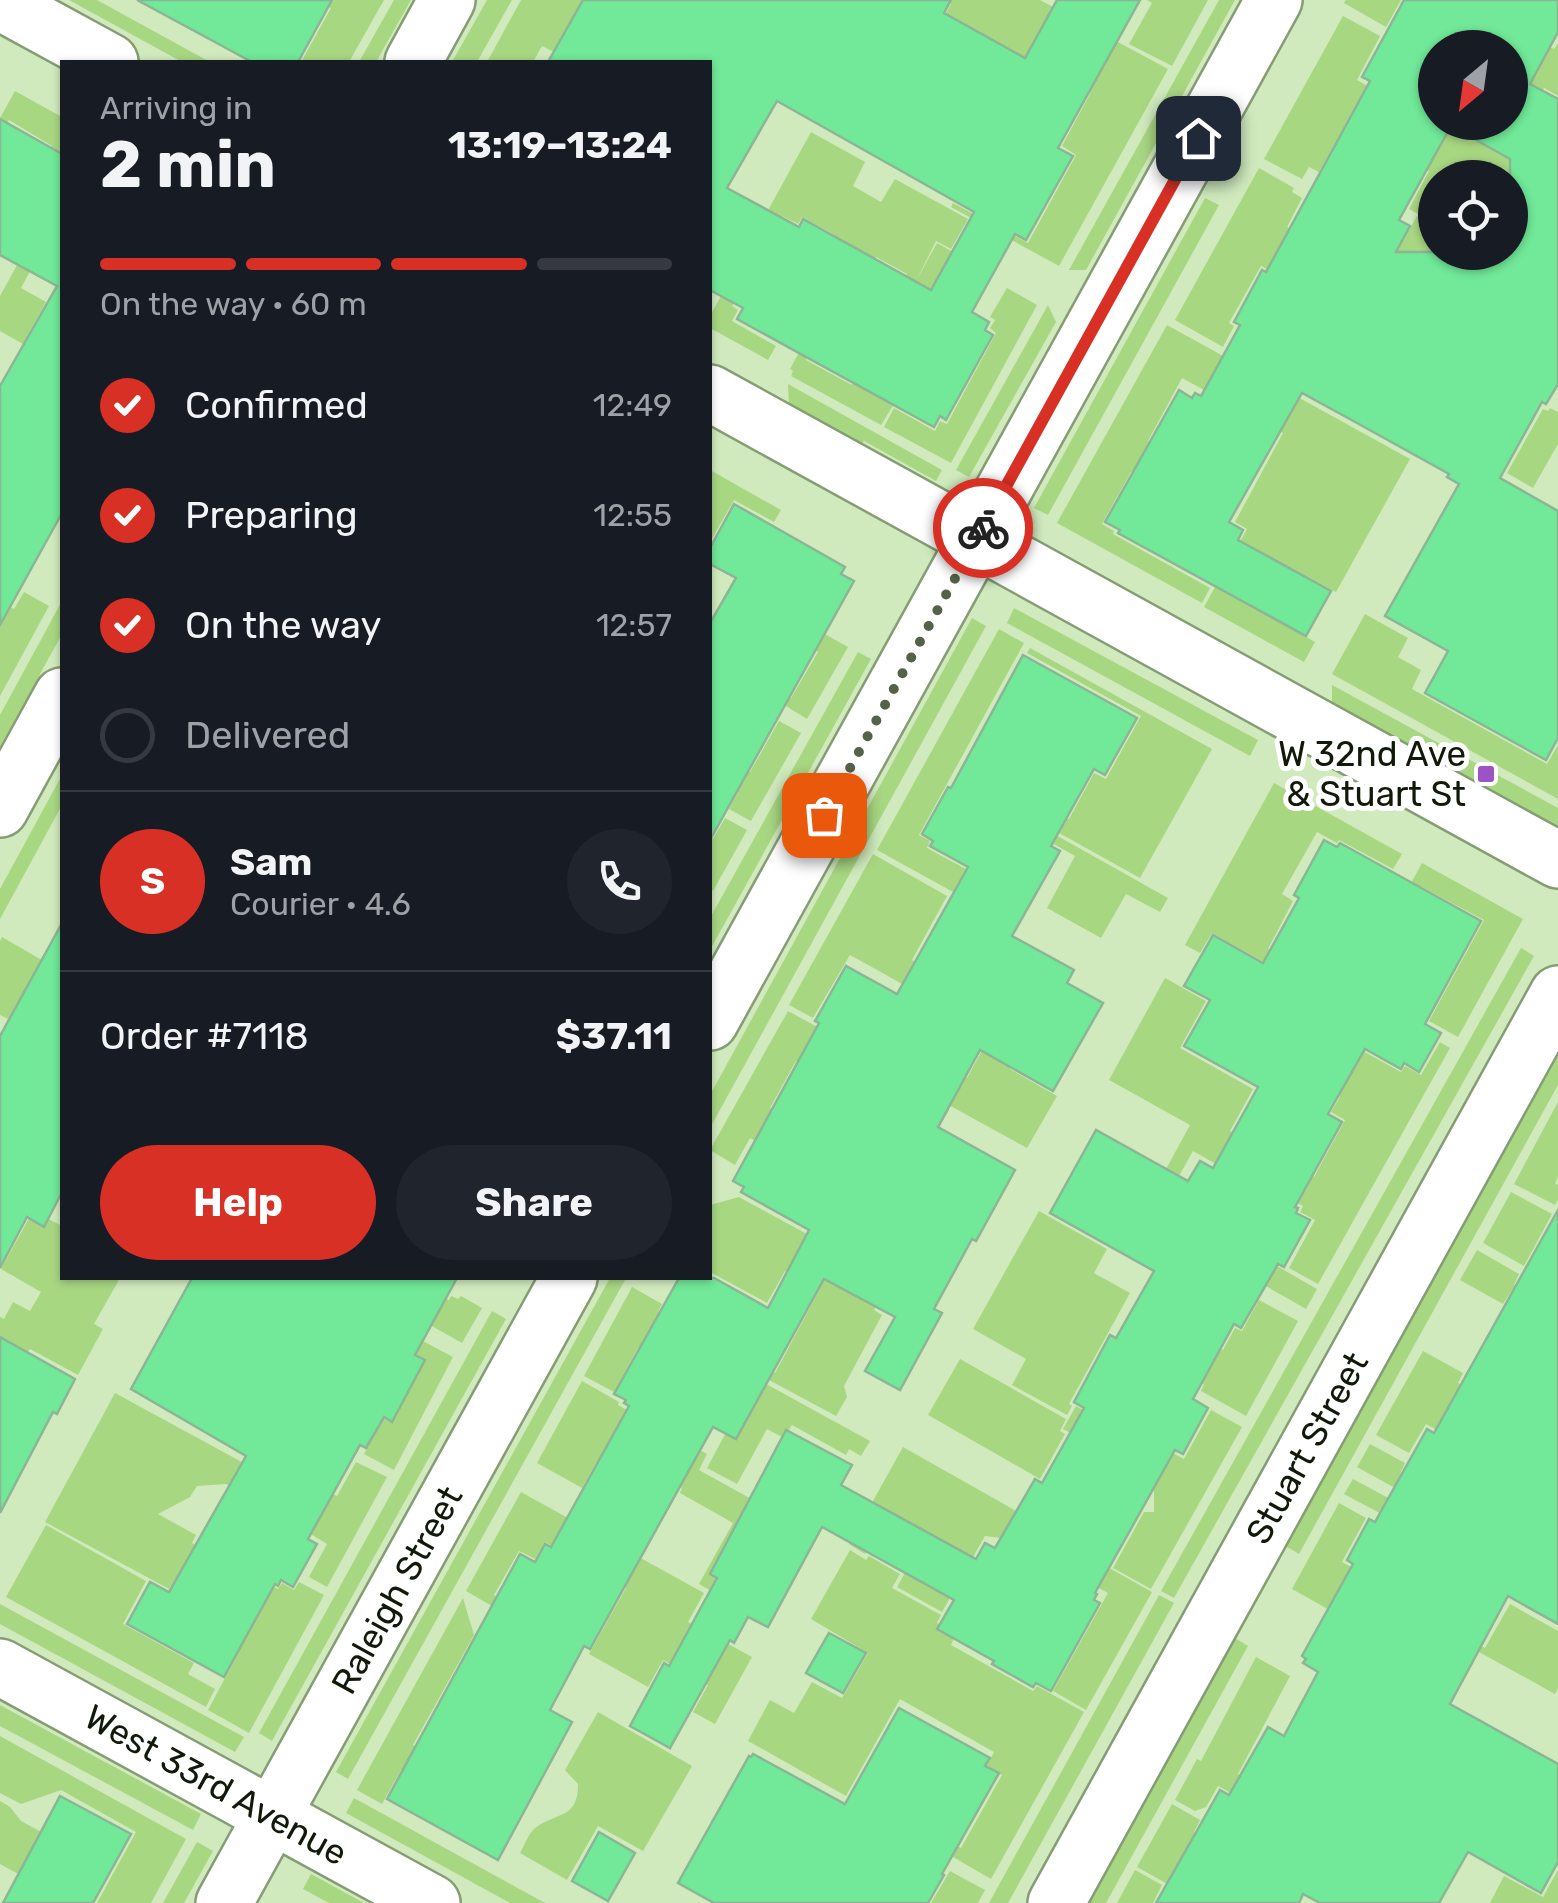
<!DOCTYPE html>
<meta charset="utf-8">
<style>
body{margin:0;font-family:Rubik,sans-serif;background:#20242c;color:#f1f3f6;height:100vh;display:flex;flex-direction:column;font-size:38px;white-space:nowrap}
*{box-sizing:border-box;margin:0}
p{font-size:32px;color:#9ea1a6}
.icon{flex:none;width:55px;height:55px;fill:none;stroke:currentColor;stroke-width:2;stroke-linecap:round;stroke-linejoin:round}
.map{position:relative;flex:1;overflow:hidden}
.panel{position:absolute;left:60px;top:60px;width:652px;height:1220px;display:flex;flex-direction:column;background:#171b24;border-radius:0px;box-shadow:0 2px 8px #0004}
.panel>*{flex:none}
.needle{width:65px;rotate:209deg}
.tools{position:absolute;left:1418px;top:30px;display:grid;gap:20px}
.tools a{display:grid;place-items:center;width:110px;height:110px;border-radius:50%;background:#171b24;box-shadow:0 2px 8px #0004;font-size:50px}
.pin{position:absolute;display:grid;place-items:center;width:85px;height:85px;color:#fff;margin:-42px;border-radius:20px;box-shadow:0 5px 15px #0006}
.courier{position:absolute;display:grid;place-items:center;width:100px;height:100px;margin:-50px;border:8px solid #d93025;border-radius:50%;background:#fff;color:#222;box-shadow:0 2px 12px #0007}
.headline em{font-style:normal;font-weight:700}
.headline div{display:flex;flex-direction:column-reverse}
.headline{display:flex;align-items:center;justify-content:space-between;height:170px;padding:0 40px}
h1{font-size:65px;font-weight:700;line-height:75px}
.bar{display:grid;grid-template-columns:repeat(4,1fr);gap:15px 10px;align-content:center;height:120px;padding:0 40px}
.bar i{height:12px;border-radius:8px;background:#363941}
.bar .on{background:#d93025}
.bar p{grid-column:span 4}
.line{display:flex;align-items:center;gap:25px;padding:0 40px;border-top:2px solid #363941}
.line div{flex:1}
.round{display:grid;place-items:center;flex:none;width:105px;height:105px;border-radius:52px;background:#20242c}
ol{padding:0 40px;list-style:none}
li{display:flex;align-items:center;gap:30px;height:110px}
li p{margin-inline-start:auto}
li .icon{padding:10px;border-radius:50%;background:#d93025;color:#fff;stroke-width:4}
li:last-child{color:#9ea1a6}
li i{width:55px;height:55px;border:5px solid #363941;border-radius:50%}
.action{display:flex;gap:20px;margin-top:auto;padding:20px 40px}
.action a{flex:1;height:115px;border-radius:60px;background:#d93025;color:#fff;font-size:40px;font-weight:700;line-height:115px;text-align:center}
.action a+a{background:#20242c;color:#f1f3f6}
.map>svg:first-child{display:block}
.green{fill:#a8d782}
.building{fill:#71e998;stroke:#8bb696;stroke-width:2.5;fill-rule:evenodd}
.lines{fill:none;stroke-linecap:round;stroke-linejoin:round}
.minor-casing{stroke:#859d74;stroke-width:60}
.minor{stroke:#fff;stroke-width:55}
.done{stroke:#546248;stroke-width:10;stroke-dasharray:0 18}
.route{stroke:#d93025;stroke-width:12}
.poi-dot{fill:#9e53c5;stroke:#fff;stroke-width:4}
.labels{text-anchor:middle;stroke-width:10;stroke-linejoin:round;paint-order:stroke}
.poi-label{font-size:35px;fill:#111909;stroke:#fff;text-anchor:end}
.street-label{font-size:35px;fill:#111909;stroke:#fff}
</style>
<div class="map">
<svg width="1558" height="1903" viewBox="0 0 1558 1903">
<rect width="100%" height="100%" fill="#d0eabd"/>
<g class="green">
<path d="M69,0H97L210,62H182Z"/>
<path d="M317,0H384L349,62H301L331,8Z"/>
<path d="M394,0H411L376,62H359Z"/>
<path d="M487,0H512L477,62H452Z"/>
<path d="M521,0H582L575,13L585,20L554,52L542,46L533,62H487Z"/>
<path d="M945,0H1040L1168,69L1059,266L951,207L953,203L1028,243L1076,155L1062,146L1091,92L990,38L969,75L925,51L951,4Z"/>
<path d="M1147,0H1208L1172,66L1129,44L1152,3Z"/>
<path d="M1219,0H1235L1086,270H1069Z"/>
<path d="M1346,0H1401L1386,27L1344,3Z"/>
<path d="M1473,4L1554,49L1558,43V96L1544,88L1516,137L1510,122L1532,53Z"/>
<path d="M1343,16L1380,36L1357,80L1466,139L1472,129L1558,169L1510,178H1435V223L1409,209L1429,171L1406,159L1412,146L1352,112L1319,172L1309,167L1302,179L1264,159Z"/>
<path d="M15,91L62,117V212L21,288L46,302L23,344L0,331V296L50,205L45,159L52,146L9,120L2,132L0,131V118Z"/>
<path d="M811,132L865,162L853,186L881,202L895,179L968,219L951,249L936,241L916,281L937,243L980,267L881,425L791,376L793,371L790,369L851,256L806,360L852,385L907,274L876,257L872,264L831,242L835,235L802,217L798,224L782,216L732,306L738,310L732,321L776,346L768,360L710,328V316Z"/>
<path d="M1259,168L1294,188L1292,192L1302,198L1287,227L1381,280L1417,216L1435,226V252L1364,323L1261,266L1229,323L1234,326L1223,347L1175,320Z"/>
<path d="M1205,198L1219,205L1048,515L1034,508Z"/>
<path d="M1007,288L1037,305L951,463L884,427L894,408L935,431L940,421L947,424L996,333L990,328L995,320L990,317Z"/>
<path d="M1048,305L1056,322L969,477L956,470Z"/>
<path d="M1167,325L1410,459L1336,592L1291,568L1265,613L1315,642L1304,662L1204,607L1247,529L1235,522L1283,433L1182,378L1148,441L1245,495L1231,521L1149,476L1146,480L1131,472L1102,524L1114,531L1113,534L1210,588L1202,603L1057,523Z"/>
<path d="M788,384L942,470L936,481L864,441L860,446L789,406Z"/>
<path d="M1550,408L1558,412V444L1533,488L1507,473L1543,409L1548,411Z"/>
<path d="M710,470L781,510L774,522L734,500L710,542Z"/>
<path d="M24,592L49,606L0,696V606L2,603L14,609Z"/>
<path d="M62,601V634L0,747V715Z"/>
<path d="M1014,608L1258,740L1250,756L1007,623Z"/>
<path d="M1365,614L1408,638L1398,657L1421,670L1412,689L1547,764L1558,745V799L1332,674Z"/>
<path d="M972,618L986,626L710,1128V1095Z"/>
<path d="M999,629L1024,643L919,835L930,841L927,848L977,875L964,898L877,850Z"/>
<path d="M823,633L848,647L807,719L781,703L785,696L791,698L818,652L814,649Z"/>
<path d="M1030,648L1212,749L1140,878L1050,828L1058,813L1069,819L1094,773L1106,779L1141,716L1027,653Z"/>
<path d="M858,652L871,659L710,950V918Z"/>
<path d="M1332,685L1558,808V827L1332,704Z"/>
<path d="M779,721L801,733L751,821L729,809L738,792L724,785L710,757L750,772Z"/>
<path d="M62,775V805L0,919V889Z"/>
<path d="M1274,783L1402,854L1393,869L1339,840L1337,843L1317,832L1282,894L1293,901L1268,949L1272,952L1266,963L1212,933L1200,953L1185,945Z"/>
<path d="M725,818L747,830L713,891L710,889V838L713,839Z"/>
<path d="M1054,834L1168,898L1160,912L1126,894L1101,938L1047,908L1075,856L1050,842Z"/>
<path d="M873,854L947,896L912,960L1033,1028L1010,1069L1057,1096L1027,1148L945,1103L960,1076L967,1078L996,1025L931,1000L850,955L813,1018L789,1005Z"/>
<path d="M1422,863L1523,919L1458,1037L1429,1021L1484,920L1420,886L1367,980L1360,976Z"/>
<path d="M2,937L47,963L27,986L8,1019L0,1015V941Z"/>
<path d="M1521,948L1534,956L1174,1598L1161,1591Z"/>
<path d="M1165,978L1206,1001L1180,1048L1253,1089L1230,1131L1237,1136L1221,1167L1193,1151L1166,1199L1165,1171L1190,1125L1109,1080Z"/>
<path d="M788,1011L821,1029L804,1064L796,1061L770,1108L778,1113L761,1144L750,1138L735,1165L710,1150Z"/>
<path d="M1440,1042L1450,1048L1318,1284L1289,1268L1315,1220L1300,1212L1303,1206L1225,1163L1241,1136L1314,1177L1345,1120L1331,1112L1340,1097L1325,1088L1350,1044L1401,1072L1405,1066L1421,1075Z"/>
<path d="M1558,1051V1085L1299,1554L1285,1546Z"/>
<path d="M927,1097L949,1110L898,1203L925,1219L874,1310L882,1315L844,1386L847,1397L836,1416L752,1371L756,1364L775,1373L820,1289L785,1271L767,1303L710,1272V1205L739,1197L847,1256Z"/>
<path d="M1558,1102V1177L1555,1183L1558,1185V1200L1555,1205L1514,1184Z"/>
<path d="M1511,1192L1552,1214L1524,1266L1483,1243Z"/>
<path d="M33,1211L62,1226V1278H120L94,1324L103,1329L78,1375L30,1349L26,1354L0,1340V1317L4,1319L13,1302L30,1311L41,1292L1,1269Z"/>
<path d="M1039,1211L1107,1249L1094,1273L1130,1293L1069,1404L1072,1406L1067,1415L1012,1385L1026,1359L973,1329Z"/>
<path d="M1178,1236L1270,1262L1317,1289L1306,1309Z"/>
<path d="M1477,1250L1519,1274L1514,1285L1558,1310V1316L1512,1290L1503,1304L1460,1280Z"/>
<path d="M249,1278H304L453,1357L394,1470L364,1454L383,1418L392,1423L426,1360L294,1289L236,1301Z"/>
<path d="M346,1278H366L429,1313L440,1295L449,1300L451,1296L458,1299L461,1296L482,1308L462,1343Z"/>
<path d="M610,1278L625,1280L348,1779L336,1772Z"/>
<path d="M632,1287L662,1304L658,1312L746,1373L870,1441L861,1456L849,1449L846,1455L792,1425L784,1438L767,1429L737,1484L707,1468L736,1414L649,1353L638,1348L614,1392L584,1376Z"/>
<path d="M1259,1300L1298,1321L1246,1416L1201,1391L1204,1384L1178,1369L1209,1343L1223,1350L1235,1328L1242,1331Z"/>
<path d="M492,1311L506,1319L272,1741L259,1733Z"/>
<path d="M1423,1351L1463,1373L1458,1383L1558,1438V1578L1357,1467L1370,1444L1405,1463L1400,1474L1511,1536L1499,1464L1426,1424L1409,1453L1376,1435Z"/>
<path d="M960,1359L1066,1419L1060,1431L1065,1434L1040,1479L928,1415Z"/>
<path d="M582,1381L619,1402L618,1405L707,1454L699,1470L773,1511L725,1599L699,1584L733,1523L680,1493L682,1488L657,1473L609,1470L596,1463L582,1488L537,1463Z"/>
<path d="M115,1393L315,1502L323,1489L337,1496L356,1462L387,1477L327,1587L309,1577L327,1544L309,1533L310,1530L226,1484L197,1486L190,1497L158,1514L196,1535L192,1543L278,1589L282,1583L294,1590L299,1582L324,1595L249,1733L208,1710L255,1622L175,1579L169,1589L45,1522Z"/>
<path d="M1076,1406L1164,1455L1167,1450L1184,1459L1211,1410L1242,1427L1151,1589L1113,1568L1144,1512H1154V1470L1106,1452L1063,1429Z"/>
<path d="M903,1447L1050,1530L1049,1534L1152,1592L1086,1710L1053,1691L1108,1593L1009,1539L985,1536L942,1612L897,1587L927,1533L889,1511L865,1554L849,1544Z"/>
<path d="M1353,1479L1522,1570L1514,1585L1344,1494Z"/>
<path d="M521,1492L704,1593L688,1622L752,1657L715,1724L693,1712L708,1685L663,1660L648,1687L589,1654L626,1588L545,1542L535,1559L519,1551L494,1595L507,1602L502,1612L466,1591Z"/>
<path d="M1339,1503L1366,1518L1342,1562L1359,1571L1356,1576L1485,1648L1510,1604L1558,1631V1688L1555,1694L1470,1647L1333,1612L1292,1589Z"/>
<path d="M46,1525L146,1581L123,1624L194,1663L188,1674L215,1689L206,1707L6,1597Z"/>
<path d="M850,1550L866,1560L869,1556L900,1574L892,1588L941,1615L937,1623L956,1634L951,1645L1033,1691L1037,1686L1084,1712L991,1879L941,1850L947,1840L961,1848L1002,1775L987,1766L994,1752L900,1699L846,1796L748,1741L770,1700L794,1713L812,1682L842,1698L868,1653L811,1619Z"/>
<path d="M1159,1595L1174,1603L1008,1903H989Z"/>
<path d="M463,1598L474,1635L413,1745L424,1751L411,1775L401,1770L382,1804L357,1790Z"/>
<path d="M0,1604L244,1737L235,1752L0,1624Z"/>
<path d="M1233,1637L1248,1646L1106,1903H1087Z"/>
<path d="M1256,1657L1290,1676L1238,1774L1263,1789L1231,1793L1218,1786L1206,1807L1195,1811L1175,1800L1197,1759L1201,1761Z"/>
<path d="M0,1705L201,1814L193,1830L0,1726Z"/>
<path d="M598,1712L692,1766L643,1851L598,1826L567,1880L520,1853C524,1846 528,1835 533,1830C555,1811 578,1821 578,1784L565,1770Z"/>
<path d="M0,1736L186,1839L151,1903H97L136,1832L61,1790L21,1804L0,1793Z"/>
<path d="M354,1798L545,1903H510L346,1813Z"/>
<path d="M0,1801L10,1807L21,1821L43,1833L20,1875L0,1864Z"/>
<path d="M1172,1804L1200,1820L1194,1832L1209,1840L1180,1891L1137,1867Z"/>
<path d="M197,1842L213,1851L184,1903H163Z"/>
<path d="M1135,1870L1162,1885L1153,1903H1117Z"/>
<path d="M1558,1870V1903H1490L1504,1876L1543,1897Z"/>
<path d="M950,1871L985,1890L978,1903H931Z"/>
<path d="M311,1874L364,1903H329L303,1889Z"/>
</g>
<g class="building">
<path d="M137,0H332L298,62H252Z"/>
<path d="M583,0H951L944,13L1025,58L1057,0H1140L1058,148L1073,156L1026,240L1015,234L972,312L989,322L985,330L993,335L946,420L940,416L934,427L737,319L743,308L710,290V62H548ZM777,101L974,212L931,290L803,219L799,227L727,188Z"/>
<path d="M1404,0H1558V32L1530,84L1558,99V384L1546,404L1542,402L1500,478L1558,511V738L1546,760L1425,693L1448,651L1385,616L1459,484L1447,477L1449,474L1357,423L1302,393L1229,522L1243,530L1238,540L1331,591L1306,636L1118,533L1120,530L1105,522L1179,390L1192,398L1195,393L1201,396L1240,325L1234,322L1262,270L1266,272L1370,81L1362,77ZM1435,48H1510V122H1435ZM1451,126L1510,159V252H1396L1410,226L1399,220Z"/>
<path d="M0,119L62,154V513L0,625V386L57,286L0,255Z"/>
<path d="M734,504L845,567L841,574L854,581L710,840V623L736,578L710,564V548Z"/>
<path d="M1023,655L1137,718L1105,775L1094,769L1051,846L1060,851L1012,936L1074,970L1067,983L1103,1003L1053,1091L980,1050L938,1127L1015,1170L976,1241L972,1239L934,1309L942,1313L900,1390L865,1371L895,1317L824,1279L736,1439L713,1427L590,1649L584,1646L550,1710L572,1722L498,1860L387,1799L520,1554L535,1562L545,1544L551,1547L629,1406L624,1403L626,1400L614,1394L679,1278H714L768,1308L809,1230L741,1192L744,1187L733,1181L819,1023L815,1021L846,966L897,994L968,867L930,846L933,841L922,834L948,787L951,788Z"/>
<path d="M1324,840L1337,847L1340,843L1481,921L1425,1024L1441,1033L1419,1072L1404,1063L1401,1069L1365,1049L1328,1114L1342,1122L1295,1207L1298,1208L1296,1213L1310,1220L1284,1267L1278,1264L1241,1328L1234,1324L1193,1399L1208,1408L1183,1454L1175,1450L1095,1593L1097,1594L1094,1600L1100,1603L1051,1691L1036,1683L1033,1687L992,1664L994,1661L937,1629L954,1600L822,1527L768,1627L748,1617L734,1643L730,1640L670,1748L630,1726L664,1663L669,1666L717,1578L710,1574L786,1430L852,1465L841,1485L976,1559L985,1543L995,1548L1035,1479L1042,1483L1084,1408L1074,1402L1110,1335L1116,1338L1154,1271L1050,1213L1096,1130L1188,1181L1200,1161L1213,1168L1258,1087L1184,1046L1210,1000L1184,986L1213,935L1263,963L1299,898L1294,895Z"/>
<path d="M62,923V1192L44,1227L27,1217L0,1268V1036Z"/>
<path d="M1558,1210V1624L1508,1596L1450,1704L1558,1764V1862L1541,1893L1468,1852L1439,1903H1320L1303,1894L1299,1903H1156L1220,1790L1229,1795L1268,1727L1284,1736L1318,1672L1303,1663L1306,1659L1302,1656L1353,1564L1347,1560L1369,1519L1375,1522L1427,1429L1434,1433Z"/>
<path d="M192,1278H457L415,1355L425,1360L392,1422L384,1417L366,1448L360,1445L308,1539L317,1544L293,1587L281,1580L278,1586L275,1584L224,1677L127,1624L150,1582L169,1592L246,1456L131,1389Z"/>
<path d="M0,1337L75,1379L57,1414L53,1412L0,1513Z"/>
<path d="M829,1633L866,1653L843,1693L806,1673Z"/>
<path d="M899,1708L990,1758L985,1766L999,1773L942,1874L944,1875L928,1903H714L678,1883L749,1756L751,1757L753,1754L845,1804Z"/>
<path d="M60,1796L131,1834L93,1903H3Z"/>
<path d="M599,1832L635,1853L608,1901L572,1881Z"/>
</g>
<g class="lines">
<g class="minor-casing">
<g id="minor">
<path d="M0,2L110,62"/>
<path d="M413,62L447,0"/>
<path d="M710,393L1558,860"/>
<path d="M0,809L62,696"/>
<path d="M710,1022L1274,0"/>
<path d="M0,1667L432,1903"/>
<path d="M224,1903L569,1278"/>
<path d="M1056,1903L1558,994"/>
</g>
</g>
<use href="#minor" class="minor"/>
</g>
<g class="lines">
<path class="done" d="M824,815L983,528"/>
<path class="route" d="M983,528L1198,138"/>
</g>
<rect class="poi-dot" x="1476" y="764" width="20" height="20" rx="5"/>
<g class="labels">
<g class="poi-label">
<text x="1466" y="766">W 32nd Ave<tspan x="1466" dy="40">&amp; Stuart St</tspan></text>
</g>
<g class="street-label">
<text transform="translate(1307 1448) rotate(-61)" y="12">Stuart Street</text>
<text transform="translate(397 1590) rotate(-61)" y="12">Raleigh Street</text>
<text transform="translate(216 1785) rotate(29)" y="12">West 33rd Avenue</text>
</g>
</g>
</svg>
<div class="tools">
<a><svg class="needle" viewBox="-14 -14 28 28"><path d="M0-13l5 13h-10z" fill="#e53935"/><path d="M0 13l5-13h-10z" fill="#9ea1a6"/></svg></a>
<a><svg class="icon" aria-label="locate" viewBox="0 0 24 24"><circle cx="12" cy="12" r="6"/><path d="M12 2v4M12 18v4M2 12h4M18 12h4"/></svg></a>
</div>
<div class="pin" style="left:824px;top:815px;background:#ea580c"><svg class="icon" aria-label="bag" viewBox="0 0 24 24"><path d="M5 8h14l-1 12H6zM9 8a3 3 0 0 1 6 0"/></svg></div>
<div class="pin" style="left:1198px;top:138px;background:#1f2937"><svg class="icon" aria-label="home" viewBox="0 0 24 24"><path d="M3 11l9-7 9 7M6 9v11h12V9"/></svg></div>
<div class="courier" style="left:983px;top:528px"><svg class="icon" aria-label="bike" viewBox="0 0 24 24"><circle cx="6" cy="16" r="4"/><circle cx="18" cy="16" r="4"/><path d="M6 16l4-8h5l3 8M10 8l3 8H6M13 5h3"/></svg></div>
<section class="panel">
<div class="headline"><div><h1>2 min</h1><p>Arriving in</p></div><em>13:19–13:24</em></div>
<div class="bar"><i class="on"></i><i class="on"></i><i class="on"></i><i></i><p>On the way · 60 m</p></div>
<ol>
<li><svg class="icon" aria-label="check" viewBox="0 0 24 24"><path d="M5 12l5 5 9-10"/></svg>Confirmed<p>12:49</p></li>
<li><svg class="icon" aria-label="check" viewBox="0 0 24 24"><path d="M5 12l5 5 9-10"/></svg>Preparing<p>12:55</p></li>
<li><svg class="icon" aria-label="check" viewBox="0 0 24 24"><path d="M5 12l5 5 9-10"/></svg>On the way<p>12:57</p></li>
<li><i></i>Delivered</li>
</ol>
<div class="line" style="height:180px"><b class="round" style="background:#d93025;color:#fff">S</b><div><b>Sam</b><p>Courier · 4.6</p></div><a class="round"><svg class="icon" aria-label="phone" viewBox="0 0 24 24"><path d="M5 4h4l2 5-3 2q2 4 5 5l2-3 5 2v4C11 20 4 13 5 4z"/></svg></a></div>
<div class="line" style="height:130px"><div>Order #7118</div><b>$37.11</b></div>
<div class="action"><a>Help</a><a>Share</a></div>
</section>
</div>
